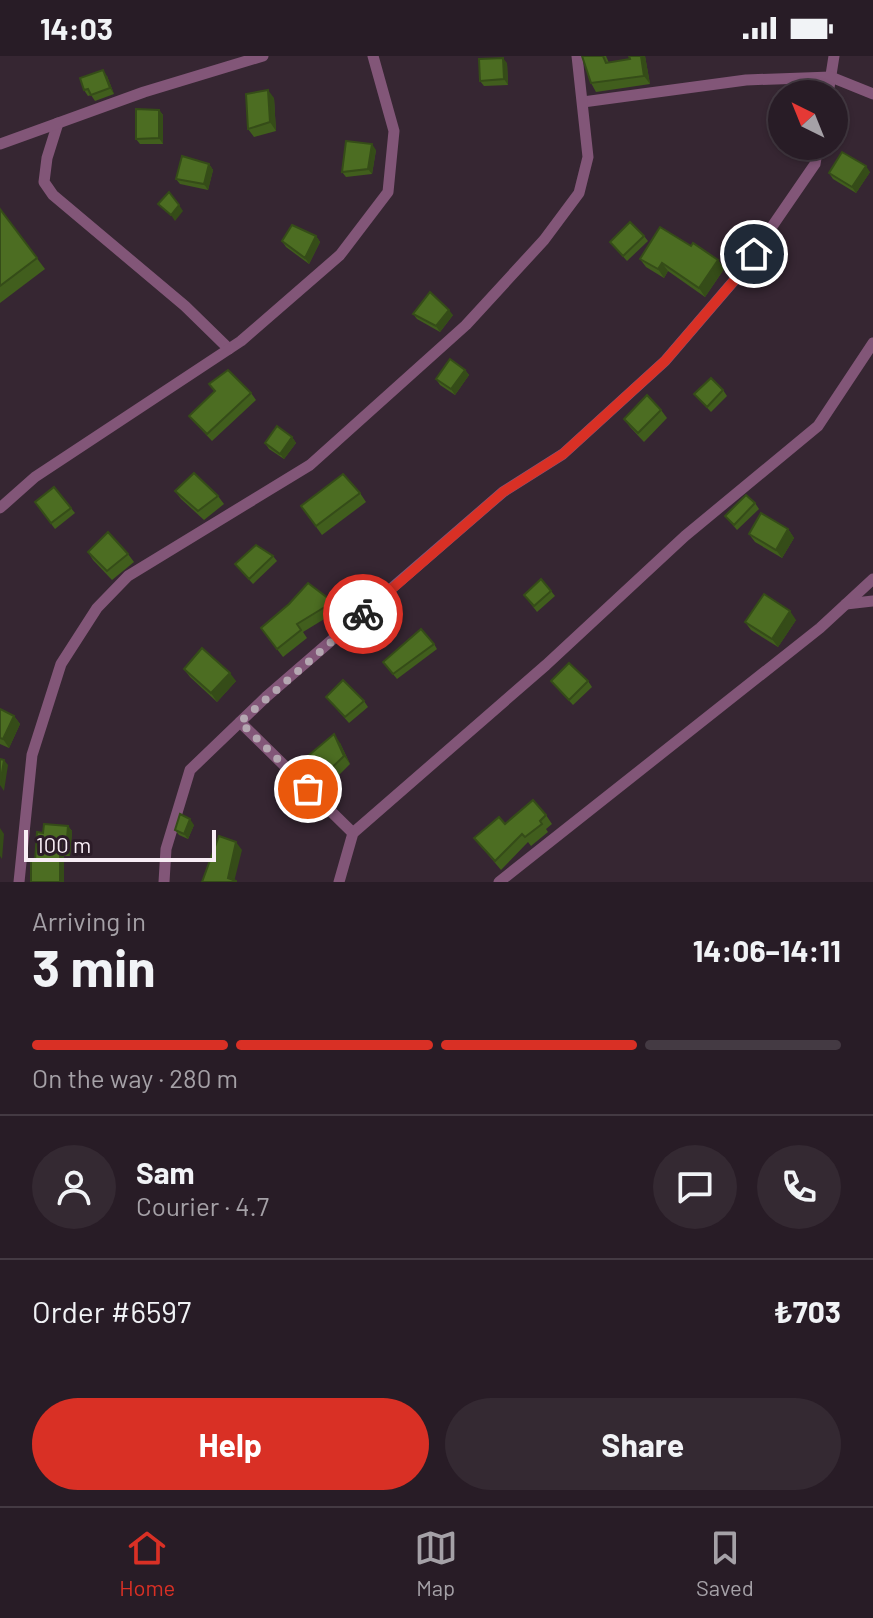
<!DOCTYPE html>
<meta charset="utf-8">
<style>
body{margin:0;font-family:Barlow,sans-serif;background:#342932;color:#f1f3f6;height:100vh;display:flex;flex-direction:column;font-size:30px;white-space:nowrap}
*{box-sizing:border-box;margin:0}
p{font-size:26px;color:#a5a1a7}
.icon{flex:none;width:44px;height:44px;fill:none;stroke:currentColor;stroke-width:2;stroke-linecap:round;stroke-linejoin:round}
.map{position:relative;height:826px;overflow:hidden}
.details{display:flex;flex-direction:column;background:#281c26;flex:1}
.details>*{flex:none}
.needle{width:52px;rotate:317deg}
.controls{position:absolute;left:768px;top:24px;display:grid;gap:16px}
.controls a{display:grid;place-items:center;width:80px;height:80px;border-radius:50%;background:#281c26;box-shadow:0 2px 6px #0004,0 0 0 2px #443a43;font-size:40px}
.scale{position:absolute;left:24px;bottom:20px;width:192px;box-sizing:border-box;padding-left:8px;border:4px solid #f8edf5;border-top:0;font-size:22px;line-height:28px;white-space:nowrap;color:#f8edf5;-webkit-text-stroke:6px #2c1c28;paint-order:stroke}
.pin{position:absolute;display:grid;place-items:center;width:68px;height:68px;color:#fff;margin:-34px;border:4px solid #fff;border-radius:50%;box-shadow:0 2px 8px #0007}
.courier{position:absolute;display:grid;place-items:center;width:80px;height:80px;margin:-40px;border:6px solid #d93025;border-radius:50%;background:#fff;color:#222;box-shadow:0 2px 10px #0007}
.head em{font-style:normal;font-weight:700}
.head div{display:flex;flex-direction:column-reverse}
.head{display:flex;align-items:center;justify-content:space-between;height:136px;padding:0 32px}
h1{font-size:52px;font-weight:700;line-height:60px}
.bar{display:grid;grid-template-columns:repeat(4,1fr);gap:12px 8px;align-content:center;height:96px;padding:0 32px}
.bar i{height:10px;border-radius:6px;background:#443a43}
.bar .selected{background:#d93025}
.bar p{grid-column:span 4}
.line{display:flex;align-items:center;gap:20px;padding:0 32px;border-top:2px solid #443a43}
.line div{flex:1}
.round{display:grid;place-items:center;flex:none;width:84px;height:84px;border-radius:42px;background:#342932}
.primary-button{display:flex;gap:16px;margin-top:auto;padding:16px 32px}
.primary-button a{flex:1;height:92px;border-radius:48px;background:#d93025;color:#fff;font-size:32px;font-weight:700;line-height:92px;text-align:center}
.primary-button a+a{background:#342932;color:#f1f3f6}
.status{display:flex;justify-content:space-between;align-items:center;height:56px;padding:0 40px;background:#281c26;direction:ltr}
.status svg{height:22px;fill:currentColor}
.tab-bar{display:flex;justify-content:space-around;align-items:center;height:112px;border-top:2px solid #443a43;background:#281c26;font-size:22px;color:#a5a1a7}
.tab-bar a{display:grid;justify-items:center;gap:4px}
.tab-bar .selected{color:#d93025}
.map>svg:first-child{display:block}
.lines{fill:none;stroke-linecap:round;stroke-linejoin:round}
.minor{stroke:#825678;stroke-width:11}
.wall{fill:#415e1d}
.shaded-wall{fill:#354c18}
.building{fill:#4c6d22;stroke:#354c18;stroke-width:2}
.done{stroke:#b4a7b1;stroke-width:8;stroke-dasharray:0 14.4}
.route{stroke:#d93025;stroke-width:10}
</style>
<div class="status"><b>14:03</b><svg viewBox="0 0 49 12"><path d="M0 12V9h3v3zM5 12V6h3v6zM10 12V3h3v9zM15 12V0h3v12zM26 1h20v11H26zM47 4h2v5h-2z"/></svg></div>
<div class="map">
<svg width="873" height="826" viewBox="0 0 873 826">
<rect width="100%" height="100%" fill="#362632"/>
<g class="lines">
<g class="minor">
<path d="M828,38L834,0"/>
<path d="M583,46L746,24L831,21L873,38"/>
<path d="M58,67L47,102L44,126L53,139L185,250L229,293"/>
<path d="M0,88L144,36L263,0"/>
<path d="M0,452L35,421L241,285L340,199L388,136L394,75L373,0"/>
<path d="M846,548L873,545"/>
<path d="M240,666L353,777"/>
<path d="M19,826L32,699L61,608L97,552L128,520L310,409L466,269L544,184L579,137L588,101L577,0"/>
<path d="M164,826L166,793L190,714L266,641L503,436L563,398L665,305L738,220L815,108L818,90"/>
<path d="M339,826L353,777L546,609L685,480L818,370L873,287"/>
<path d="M499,826L820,572L873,523"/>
</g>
</g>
<g class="wall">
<path d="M582,0H606L609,7L630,3L629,0H645L650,28L596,36L591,27Z"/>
<path d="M507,7L508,29L484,30L480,25Z"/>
<path d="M107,20L114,38L95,45L91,39L88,40L84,34Z"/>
<path d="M274,42L276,75L254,81L248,73Z"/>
<path d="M159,54L163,59V88H140L136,83Z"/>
<path d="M376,94L372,118L346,121L342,116Z"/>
<path d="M209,108L213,114L208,134L180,128L176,123Z"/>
<path d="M870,116L856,137L833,123L829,117Z"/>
<path d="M0,153L45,213L0,247Z"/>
<path d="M316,180L320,186L309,208L286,191L282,185Z"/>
<path d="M644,180L648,185L627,205L610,186Z"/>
<path d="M691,190L718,204L724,213L705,241L668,215L664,222L646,211L640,203Z"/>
<path d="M413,258L453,259L440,276L417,263Z"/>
<path d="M465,314L469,319L455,339L440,329L436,323Z"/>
<path d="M723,334L727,340L711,356L694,338Z"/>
<path d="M251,337L256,344L212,385L195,367L189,360Z"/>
<path d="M661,354L667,362L644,386L630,371L624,363Z"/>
<path d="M292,381L296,387L284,403L269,393L265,387Z"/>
<path d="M54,431L75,457L55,473L35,446Z"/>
<path d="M175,435L218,440L224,448L204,464L181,443Z"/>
<path d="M360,437L366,446L322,479L301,450Z"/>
<path d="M755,447L759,453L737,474L725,460Z"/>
<path d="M788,473L794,482L782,502L755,486L749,478Z"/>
<path d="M88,496L128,498L134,506L112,524L93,504Z"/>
<path d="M273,500L277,505L253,528L235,508Z"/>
<path d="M551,535L555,540L537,556L524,539Z"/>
<path d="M333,546L339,554L303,576L307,582L283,601L267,580Z"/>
<path d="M796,564L778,591L751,574L745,566Z"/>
<path d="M434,588L437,593L397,623L383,606Z"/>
<path d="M184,613L236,625L217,646L190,621Z"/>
<path d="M551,625H588L592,631L573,649Z"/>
<path d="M326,641L364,645L368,651L349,667Z"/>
<path d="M0,653L14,660L20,668L9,692L0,688Z"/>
<path d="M340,687L350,708L328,730L308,700Z"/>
<path d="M546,759L552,768L546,773L548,776L531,790L528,786L501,814L474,782L505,768Z"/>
<path d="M194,769L188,783L179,779L175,774Z"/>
<path d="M68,770L72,775L70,800H64L35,805L43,777Z"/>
</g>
<g class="shaded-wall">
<path d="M641,0H645L650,28L644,20Z"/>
<path d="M503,2L507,7L508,29L504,23Z"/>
<path d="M103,14L107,20L114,38L110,32Z"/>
<path d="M268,34L274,42L276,75L270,66Z"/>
<path d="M159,54L163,59V88L159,82Z"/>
<path d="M372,88L376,94L372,118L368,113Z"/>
<path d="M209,108L213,114L208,134L204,128Z"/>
<path d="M866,110L870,116L856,137L852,131Z"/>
<path d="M179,149L183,155L175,165L171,159Z"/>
<path d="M316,180L320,186L309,208L305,202Z"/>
<path d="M718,204L724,213L705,241L699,232Z"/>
<path d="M662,207L668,215L664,222L658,213Z"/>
<path d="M449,254L453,259L440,276L436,270Z"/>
<path d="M465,314L469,319L455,339L451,333Z"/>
<path d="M292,381L296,387L284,403L280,398Z"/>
<path d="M788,473L794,482L782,502L776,494Z"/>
<path d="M790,555L796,564L778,591L772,583Z"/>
<path d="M230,617L236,625L217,646L211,637Z"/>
<path d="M14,660L20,668L9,692L3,683Z"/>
<path d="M334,678L340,687L350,708L344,700Z"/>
<path d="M4,704L8,709L4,735L0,729Z"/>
<path d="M190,763L194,769L188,783L184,778Z"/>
<path d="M68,770L72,775L70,800L66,795Z"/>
<path d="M0,772L4,778L2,803L0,800Z"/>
<path d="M236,786L242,794L234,826L228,822Z"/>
<path d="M60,794L64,800V826H60Z"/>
</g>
<g class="building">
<path d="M582,0H603L606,7L630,3L629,0H641L644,20L591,27Z"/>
<path d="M503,2L504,23L480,25L479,3Z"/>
<path d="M103,14L110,32L91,39L88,33L84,34L80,22Z"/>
<path d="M268,34L270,66L248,73L246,38Z"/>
<path d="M136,53L159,54V82L136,83Z"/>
<path d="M346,85L372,88L368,113L342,116Z"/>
<path d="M842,96L866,110L852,131L829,117Z"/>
<path d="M182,100L209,108L204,128L176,123Z"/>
<path d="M169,136L179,149L171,159L158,148Z"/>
<path d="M0,153L37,202L0,230Z"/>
<path d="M630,166L644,180L623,200L610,186Z"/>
<path d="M292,169L316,180L305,202L282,185Z"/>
<path d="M660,171L691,190L693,187L718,204L699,232L662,207L658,213L640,203Z"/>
<path d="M430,236L449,254L436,270L413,258Z"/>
<path d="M450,303L465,314L451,333L436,323Z"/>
<path d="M228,314L251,337L207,378L189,360L215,335L209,328Z"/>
<path d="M711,322L723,334L707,351L694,338Z"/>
<path d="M647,339L661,354L638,377L624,363Z"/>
<path d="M277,370L292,381L280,398L265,387Z"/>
<path d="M194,417L218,440L198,455L175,435Z"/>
<path d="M343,418L360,437L316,470L301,450Z"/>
<path d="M54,431L71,452L51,467L35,446Z"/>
<path d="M746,439L755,447L734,469L725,460Z"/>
<path d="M761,457L788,473L776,494L749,478Z"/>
<path d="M108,476L128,498L107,515L88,496Z"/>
<path d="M256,489L273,500L249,523L235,508Z"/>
<path d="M541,523L551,535L534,550L524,539Z"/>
<path d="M308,527L333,546L297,568L301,574L277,593L261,572L289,548Z"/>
<path d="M764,538L790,555L772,583L745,566Z"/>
<path d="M421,573L434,588L393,618L383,606Z"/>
<path d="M202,592L230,617L211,637L184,613Z"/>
<path d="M569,607L588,625L569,644L551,625Z"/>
<path d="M343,624L364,645L345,661L326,641Z"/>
<path d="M0,653L14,660L3,683L0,682Z"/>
<path d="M334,678L344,700L322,721L308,700Z"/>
<path d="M0,703L4,704L0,729Z"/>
<path d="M533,744L546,759L540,765L542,768L525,781L522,778L495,805L474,782L499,761L505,768Z"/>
<path d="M180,758L190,763L184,778L175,774Z"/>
<path d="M44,768L68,770L66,795L60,794V826H31V805H35L37,776L43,777Z"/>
<path d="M219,780L236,786L228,822L236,825V826H202Z"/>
</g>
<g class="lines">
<path class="done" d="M308,733L240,666L363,558"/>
<path class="route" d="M363,558L503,436L563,398L665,305L738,220L754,198"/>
</g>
</svg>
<div class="controls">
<a><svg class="needle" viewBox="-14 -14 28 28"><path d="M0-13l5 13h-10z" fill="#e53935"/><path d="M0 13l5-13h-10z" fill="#a5a1a7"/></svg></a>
</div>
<div class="scale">100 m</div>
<div class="pin" style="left:308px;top:733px;background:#ea580c"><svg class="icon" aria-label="bag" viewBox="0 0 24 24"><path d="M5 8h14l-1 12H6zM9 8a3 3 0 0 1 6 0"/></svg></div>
<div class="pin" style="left:754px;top:198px;background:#1f2937"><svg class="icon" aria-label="home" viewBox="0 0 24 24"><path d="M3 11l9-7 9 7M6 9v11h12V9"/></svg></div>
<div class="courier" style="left:363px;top:558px"><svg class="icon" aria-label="bike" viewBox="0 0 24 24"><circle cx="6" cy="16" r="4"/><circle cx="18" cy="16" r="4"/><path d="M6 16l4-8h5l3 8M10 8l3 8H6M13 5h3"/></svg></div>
</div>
<section class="details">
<div class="head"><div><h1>3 min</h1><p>Arriving in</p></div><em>14:06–14:11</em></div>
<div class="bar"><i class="selected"></i><i class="selected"></i><i class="selected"></i><i></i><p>On the way · 280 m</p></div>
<div class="line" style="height:144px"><a class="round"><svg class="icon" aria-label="person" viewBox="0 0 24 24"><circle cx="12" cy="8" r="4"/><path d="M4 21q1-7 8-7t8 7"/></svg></a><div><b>Sam</b><p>Courier · 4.7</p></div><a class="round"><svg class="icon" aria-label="chat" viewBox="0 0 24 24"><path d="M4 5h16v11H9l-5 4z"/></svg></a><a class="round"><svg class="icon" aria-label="phone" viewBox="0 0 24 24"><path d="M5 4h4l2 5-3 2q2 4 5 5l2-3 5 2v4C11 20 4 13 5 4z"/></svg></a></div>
<div class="line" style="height:104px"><div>Order #6597</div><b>₺703</b></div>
<div class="primary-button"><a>Help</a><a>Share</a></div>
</section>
<nav class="tab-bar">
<a class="selected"><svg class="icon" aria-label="home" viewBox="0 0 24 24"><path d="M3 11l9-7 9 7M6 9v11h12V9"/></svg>Home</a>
<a><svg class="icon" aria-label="map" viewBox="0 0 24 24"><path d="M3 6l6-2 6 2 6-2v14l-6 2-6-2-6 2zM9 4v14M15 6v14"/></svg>Map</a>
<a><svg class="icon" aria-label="saved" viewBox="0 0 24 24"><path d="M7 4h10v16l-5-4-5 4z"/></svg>Saved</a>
</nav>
